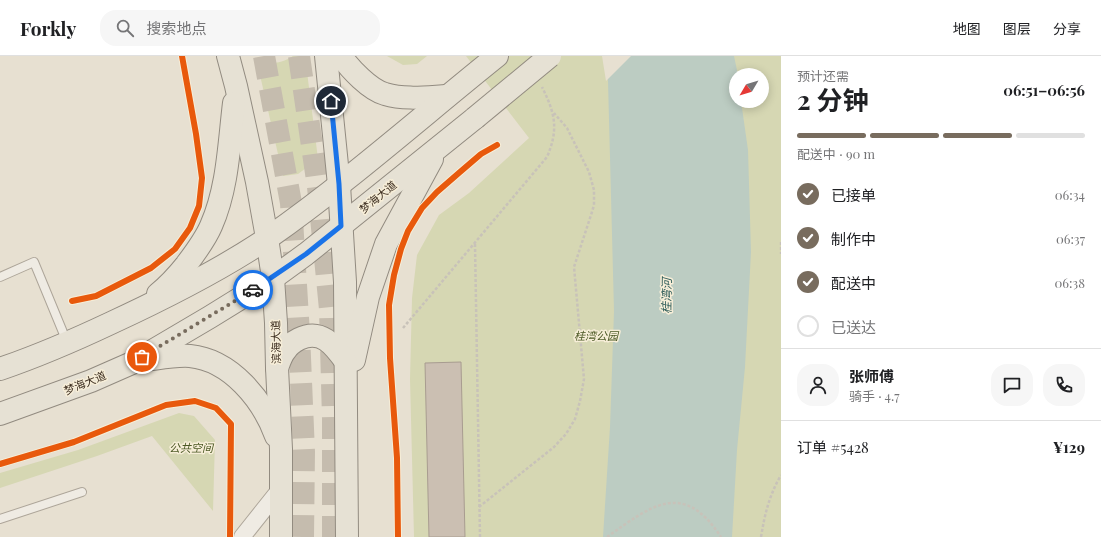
<!DOCTYPE html>
<html lang="zh">
<meta charset="utf-8">
<style>
body{margin:0;font-family:"Playfair Display","Noto Sans SC",serif;background:#f6f6f6;color:#202124;height:100vh;display:flex;flex-direction:column;font-size:15px;white-space:nowrap}
*{box-sizing:border-box;margin:0}
p{font-size:13px;color:#757577}
.icon{flex:none;width:22px;height:22px;fill:none;stroke:currentColor;stroke-width:2;stroke-linecap:round;stroke-linejoin:round}
.map{position:relative;flex:1;overflow:hidden}
.side{display:flex;flex-direction:column;background:#fff;width:320px}
.side>*{flex:none}
.needle{width:26px;rotate:232deg}
.controls{position:absolute;left:729px;top:12px;display:grid;gap:8px}
.controls a{display:grid;place-items:center;width:40px;height:40px;border-radius:50%;background:#fff;box-shadow:0 2px 10px #0003;font-size:20px}
.pin{position:absolute;display:grid;place-items:center;width:34px;height:34px;color:#fff;margin:-17px;border:2px solid #fff;border-radius:50%;box-shadow:0 1px 4px #0007}
.courier{position:absolute;display:grid;place-items:center;width:40px;height:40px;margin:-20px;border:3px solid #1a73e8;border-radius:50%;background:#fff;color:#222;box-shadow:0 1px 5px #0007}
.summary em{font-style:normal;font-weight:700}
.summary div{display:flex;flex-direction:column-reverse}
.summary{display:flex;align-items:center;justify-content:space-between;height:68px;padding:0 16px}
h1{font-size:26px;font-weight:700;line-height:30px}
.bar{display:grid;grid-template-columns:repeat(4,1fr);gap:6px 4px;align-content:center;height:48px;padding:0 16px}
.bar i{height:5px;border-radius:3px;background:#e0e0e0}
.bar .current{background:#786c5e}
.bar p{grid-column:span 4}
.line{display:flex;align-items:center;gap:10px;padding:0 16px;border-top:1px solid #e0e0e0}
.line div{flex:1}
.round{display:grid;place-items:center;flex:none;width:42px;height:42px;border-radius:16px;background:#f6f6f6}
ol{padding:0 16px;list-style:none}
li{display:flex;align-items:center;gap:12px;height:44px}
li p{margin-inline-start:auto}
li .icon{padding:4px;border-radius:50%;background:#786c5e;color:#fff;stroke-width:4}
li:last-child{color:#757577}
li i{width:22px;height:22px;border:2px solid #e0e0e0;border-radius:50%}
header{display:flex;align-items:center;gap:24px;box-sizing:border-box;height:56px;padding:0 20px;background:#fff;border-bottom:1px solid #e0e0e0}
header strong{font-size:19px}
nav{display:flex;gap:22px;margin-inline-start:auto;font-size:14px}
.search{width:280px;height:36px;background:#f6f6f6;display:flex;align-items:center;gap:10px;box-sizing:border-box;padding:0 14px;border-radius:16px;color:#757577;font-size:15px}
main{display:flex;flex:1;min-height:0}
.map>svg:first-child{display:block}
.green{fill:#d6d7b3;fill-rule:evenodd}
.water{fill:#bcccc2}
.pier{fill:#e7e0d1}
.building{fill:#cbbfb2;stroke:#a89c90}
.lines{fill:none;stroke-linecap:round;stroke-linejoin:round}
.highway-tunnel{stroke:#c5bcae;stroke-width:22;stroke-dasharray:22 11;stroke-linecap:butt}
.lane-casing{stroke:#ada599;stroke-width:10}
.street-casing{stroke:#ada599;stroke-width:18}
.primary-casing{stroke:#928b80;stroke-width:24}
.path{stroke:#c8c2b9;stroke-width:2.5;stroke-dasharray:3 2;stroke-linecap:butt}
.lane{stroke:#efebe3;stroke-width:8}
.street{stroke:#efebe3;stroke-width:16}
.primary{stroke:#e6e1d4;stroke-width:22}
.primary-bridge-casing{stroke:#928b80;stroke-width:24;stroke-linecap:butt}
.primary-bridge{stroke:#e6e1d4;stroke-width:22}
.cycleway-casing{stroke:#f7eed8;stroke-width:8}
.cycleway{stroke:#e8590c;stroke-width:6}
.done{stroke:#786c5e;stroke-width:4;stroke-dasharray:0 7.2}
.route{stroke:#1a73e8;stroke-width:5}
.labels{text-anchor:middle;stroke-width:3;stroke-linejoin:round;paint-order:stroke}
.street-label{font-size:11px;fill:#3d2e20;stroke:#f7eed8}
.park-label{font-size:11px;font-style:italic;fill:#4d5a26;stroke:#f7eed8}
.water-label{font-size:12px;font-style:italic;fill:#2f5d5a;stroke:#f7eed8}
</style>
<header>
<strong>Forkly</strong>
<div class="search"><svg class="icon" aria-label="search" viewBox="0 0 24 24"><circle cx="10" cy="10" r="6"/><path d="M15 15l6 6"/></svg>搜索地点</div>
<nav><a>地图</a><a>图层</a><a>分享</a></nav>
</header>
<main>
<div class="map">
<svg width="781" height="481" viewBox="0 0 781 481">
<rect width="100%" height="100%" fill="#e7e0d1"/>
<g class="green">
<path d="M293,0H305L318,103L298,118L283,120L257,6C270,8 282,8 293,0Z"/>
<path d="M387,0H427L417,8L403,9Z"/>
<path d="M466,0H781V481H414L410,323L412,242L417,199L439,159L469,137L529,82ZM736,19H762V45H736Z"/>
<path d="M179,357L194,360L215,384L213,455L152,380L97,400L0,432V417L78,394Z"/>
</g>
<path class="water" d="M604,0H734L738,19H736V45H741L748,94L751,196L745,311L737,394L732,481H603L610,371L614,255L608,25Z"/>
<path class="pier" d="M602,0H631L606,25Z"/>
<path class="building" d="M461,306L465,481H429L425,307Z"/>
<g class="lines">
<g class="highway-tunnel">
<path d="M264,0L291,147L299,278L304,396L303,481"/>
<path d="M299,0L318,131L330,253L333,363V481"/>
</g>
<g class="lane-casing">
<g id="lane">
<path d="M0,221L34,206L67,286"/>
<path d="M0,463L82,436"/>
</g>
</g>
<g class="street-casing">
<path id="street" d="M242,481L281,432"/>
</g>
<g class="primary-casing">
<g id="primary">
<path d="M228,0L236,30L257,126L267,182L273,222L276,267L277,312L281,393V481"/>
<path d="M326,0L339,129L345,226L347,481"/>
<path d="M341,0C350,13 370,34 385,38C405,44 427,41 447,40"/>
<path d="M158,238C169,229 178,219 186,209C195,197 205,184 211,170C228,132 229,88 234,47"/>
<path d="M146,304C161,302 175,299 190,300C231,304 263,344 276,380"/>
<path d="M354,304L368,241L386,188L432,103"/>
<path d="M277,312C279,307 281,300 285,295C288,290 293,286 299,283C321,272 334,289 346,306"/>
<path d="M0,313C38,300 75,284 111,267C165,242 219,215 268,182C348,126 421,61 497,0"/>
<path d="M0,358L91,325L132,307L210,261L273,222L306,198L475,62"/>
</g>
</g>
<g class="path">
<path d="M781,186V198"/>
<path d="M475,188L480,481"/>
<path d="M403,272L547,101C559,73 555,57 542,31"/>
<path d="M479,451L554,391L566,378L575,363L580,345L584,323L574,211L592,156L594,149V134L589,116L567,72L554,57"/>
<path d="M607,481C651,450 683,423 721,481"/>
<path d="M761,481C765,457 769,440 781,419"/>
</g>
<use href="#lane" class="lane"/>
<use href="#street" class="street"/>
<use href="#primary" class="primary"/>
<g class="primary-bridge-casing">
<path id="primary-bridge" d="M475,62L550,0"/>
</g>
<use href="#primary-bridge" class="primary-bridge"/>
<g class="cycleway-casing">
<g id="cycleway">
<path d="M72,245L96,240L151,212L175,193L190,172L199,150L202,122L196,78L182,0"/>
<path d="M0,408L74,386L166,349L195,345L216,352L231,368L230,481"/>
<path d="M398,481L397,402L390,302L389,249L394,219L401,193L408,175L422,152L437,136L460,116L481,98L497,89"/>
</g>
</g>
<use href="#cycleway" class="cycleway"/>
</g>
<g class="lines">
<path class="done" d="M142,301L253,234"/>
<path class="route" d="M253,234L306,198L341,170L339,128L331,45"/>
</g>
<g class="labels">
<g class="street-label">
<text transform="translate(378 141) rotate(-39)" y="4">梦海大道</text>
<text transform="translate(276 286) rotate(-91)" y="4">滨海大道</text>
<text transform="translate(85 327) rotate(-22)" y="4">梦海大道</text>
</g>
<g class="park-label">
<text x="596" y="284">桂湾公园</text>
<text x="191" y="396">公共空间</text>
</g>
<g class="water-label">
<text transform="translate(667 240) rotate(-89)" y="4">桂湾河</text>
</g>
</g>
</svg>
<div class="controls">
<a><svg class="needle" viewBox="-14 -14 28 28"><path d="M0-13l5 13h-10z" fill="#e53935"/><path d="M0 13l5-13h-10z" fill="#757577"/></svg></a>
</div>
<div class="pin" style="left:142px;top:301px;background:#ea580c"><svg class="icon" aria-label="bag" viewBox="0 0 24 24"><path d="M5 8h14l-1 12H6zM9 8a3 3 0 0 1 6 0"/></svg></div>
<div class="pin" style="left:331px;top:45px;background:#1f2937"><svg class="icon" aria-label="home" viewBox="0 0 24 24"><path d="M3 11l9-7 9 7M6 9v11h12V9"/></svg></div>
<div class="courier" style="left:253px;top:234px"><svg class="icon" aria-label="car" viewBox="0 0 24 24"><path d="M5 17H2v-5l4-1 3-4h7l3 4 3 1v5h-3M9 17h6M6 11h13"/><circle cx="7" cy="17" r="2"/><circle cx="17" cy="17" r="2"/></svg></div>
</div>
<section class="side">
<div class="summary"><div><h1>2 分钟</h1><p>预计还需</p></div><em>06:51–06:56</em></div>
<div class="bar"><i class="current"></i><i class="current"></i><i class="current"></i><i></i><p>配送中 · 90 m</p></div>
<ol>
<li><svg class="icon" aria-label="check" viewBox="0 0 24 24"><path d="M5 12l5 5 9-10"/></svg>已接单<p>06:34</p></li>
<li><svg class="icon" aria-label="check" viewBox="0 0 24 24"><path d="M5 12l5 5 9-10"/></svg>制作中<p>06:37</p></li>
<li><svg class="icon" aria-label="check" viewBox="0 0 24 24"><path d="M5 12l5 5 9-10"/></svg>配送中<p>06:38</p></li>
<li><i></i>已送达</li>
</ol>
<div class="line" style="height:72px"><a class="round"><svg class="icon" aria-label="person" viewBox="0 0 24 24"><circle cx="12" cy="8" r="4"/><path d="M4 21q1-7 8-7t8 7"/></svg></a><div><b>张师傅</b><p>骑手 · 4.7</p></div><a class="round"><svg class="icon" aria-label="chat" viewBox="0 0 24 24"><path d="M4 5h16v11H9l-5 4z"/></svg></a><a class="round"><svg class="icon" aria-label="phone" viewBox="0 0 24 24"><path d="M5 4h4l2 5-3 2q2 4 5 5l2-3 5 2v4C11 20 4 13 5 4z"/></svg></a></div>
<div class="line" style="height:52px"><div>订单 #5428</div><b>¥129</b></div>
</section>
</main>
